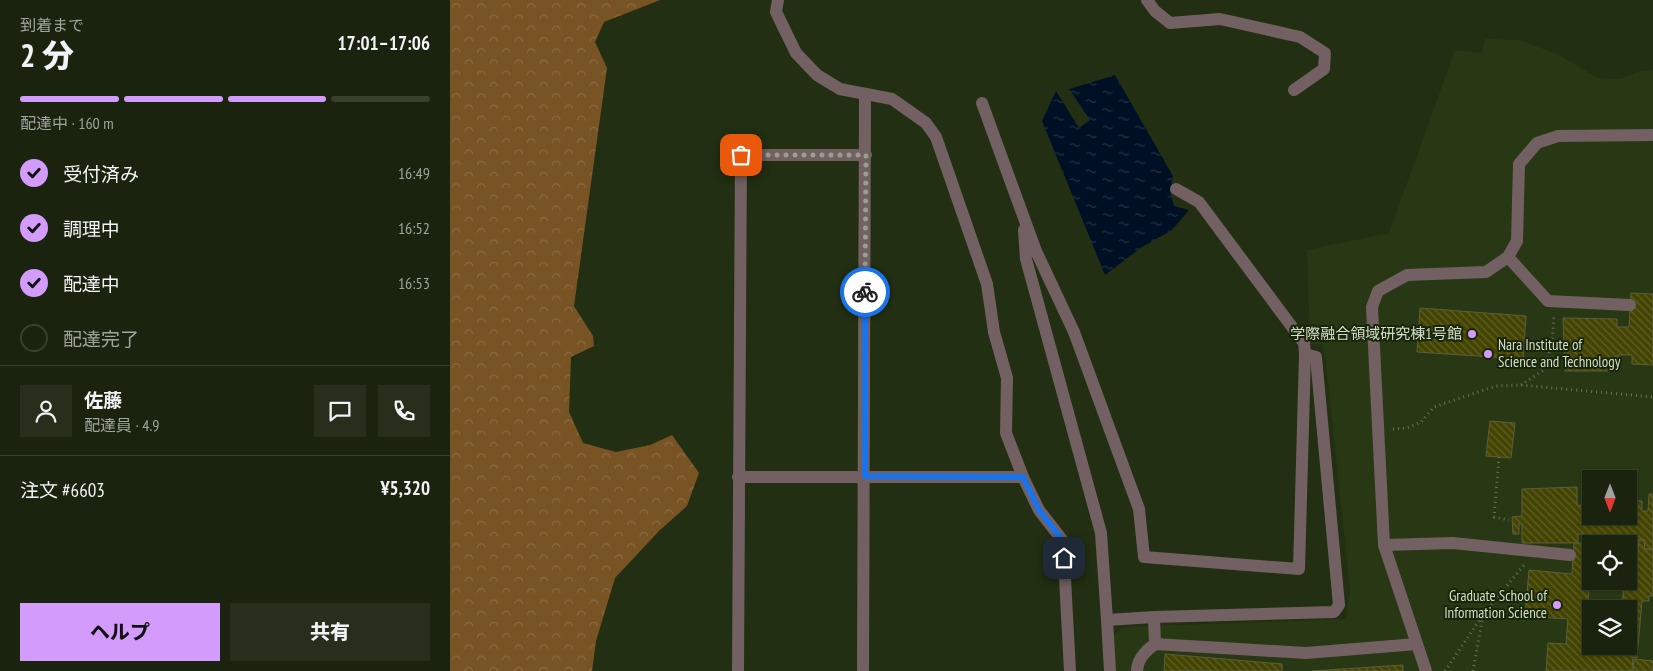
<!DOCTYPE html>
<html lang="ja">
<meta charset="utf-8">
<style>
body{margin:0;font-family:"PT Sans Narrow","Noto Sans JP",sans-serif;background:#272f1c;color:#f1f3f6;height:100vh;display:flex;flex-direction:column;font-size:19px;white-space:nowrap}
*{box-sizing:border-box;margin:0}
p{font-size:16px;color:#9fa49e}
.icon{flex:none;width:28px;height:28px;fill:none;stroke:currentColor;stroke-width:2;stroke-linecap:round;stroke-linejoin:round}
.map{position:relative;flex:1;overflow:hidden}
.sheet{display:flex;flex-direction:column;background:#1a230e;width:450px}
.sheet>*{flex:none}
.needle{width:32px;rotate:180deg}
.buttons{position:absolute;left:1132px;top:470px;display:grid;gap:10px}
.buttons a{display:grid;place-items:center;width:55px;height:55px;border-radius:0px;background:#1a230e;box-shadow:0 1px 4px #0004,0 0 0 1px #38402e;font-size:25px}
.pin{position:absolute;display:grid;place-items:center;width:42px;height:42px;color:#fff;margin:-21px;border-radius:10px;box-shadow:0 2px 8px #0006}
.courier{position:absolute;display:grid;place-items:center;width:50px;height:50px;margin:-25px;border:4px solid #1a73e8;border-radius:50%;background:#fff;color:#222;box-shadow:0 1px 6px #0007}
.summary em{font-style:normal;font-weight:800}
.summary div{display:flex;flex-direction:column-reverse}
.summary{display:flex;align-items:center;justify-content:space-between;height:85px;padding:0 20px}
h1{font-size:32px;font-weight:800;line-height:38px}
.bar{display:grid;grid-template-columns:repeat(4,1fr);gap:8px 5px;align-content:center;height:60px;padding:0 20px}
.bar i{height:6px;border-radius:4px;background:#38402e}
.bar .active{background:#d39cfc}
.bar p{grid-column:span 4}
.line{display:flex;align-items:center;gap:12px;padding:0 20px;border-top:1px solid #38402e}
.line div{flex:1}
.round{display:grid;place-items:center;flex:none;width:52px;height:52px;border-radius:0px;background:#272f1c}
ol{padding:0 20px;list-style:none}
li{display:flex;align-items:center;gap:15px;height:55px}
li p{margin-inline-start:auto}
li .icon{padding:5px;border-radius:50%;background:#d39cfc;color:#111;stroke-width:4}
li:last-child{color:#9fa49e}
li i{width:28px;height:28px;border:2px solid #38402e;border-radius:50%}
.cta{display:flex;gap:10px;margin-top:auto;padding:10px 20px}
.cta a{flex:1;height:58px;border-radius:0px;background:#d39cfc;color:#111;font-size:20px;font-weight:800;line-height:58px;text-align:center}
.cta a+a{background:#272f1c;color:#f1f3f6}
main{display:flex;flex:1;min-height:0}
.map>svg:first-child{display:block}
.built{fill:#283814;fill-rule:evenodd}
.forest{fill:url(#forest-crowns)}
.water{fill:url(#water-ripples)}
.building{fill:url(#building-back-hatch);stroke:#5d5e3b}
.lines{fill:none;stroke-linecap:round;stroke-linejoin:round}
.path{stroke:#667259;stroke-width:3;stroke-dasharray:1 4;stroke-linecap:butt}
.minor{stroke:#726062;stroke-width:12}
.done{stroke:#96a18b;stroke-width:5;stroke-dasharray:0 9}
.route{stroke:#1a73e8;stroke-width:6}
.poi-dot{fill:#d39cfc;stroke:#182508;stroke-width:2}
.labels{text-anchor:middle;stroke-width:4;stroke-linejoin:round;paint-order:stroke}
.poi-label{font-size:15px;fill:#d4decc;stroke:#182508;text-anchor:end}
</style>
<main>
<section class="sheet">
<div class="summary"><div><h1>2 分</h1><p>到着まで</p></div><em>17:01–17:06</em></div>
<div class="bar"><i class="active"></i><i class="active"></i><i class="active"></i><i></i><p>配達中 · 160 m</p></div>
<ol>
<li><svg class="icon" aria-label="check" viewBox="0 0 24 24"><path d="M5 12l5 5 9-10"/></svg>受付済み<p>16:49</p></li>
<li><svg class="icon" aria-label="check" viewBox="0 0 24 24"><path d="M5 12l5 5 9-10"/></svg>調理中<p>16:52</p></li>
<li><svg class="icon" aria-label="check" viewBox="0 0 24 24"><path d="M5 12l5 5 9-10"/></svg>配達中<p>16:53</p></li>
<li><i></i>配達完了</li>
</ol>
<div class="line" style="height:90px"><a class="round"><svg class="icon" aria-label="person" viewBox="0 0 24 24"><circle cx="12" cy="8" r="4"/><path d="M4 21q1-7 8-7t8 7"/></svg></a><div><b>佐藤</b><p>配達員 · 4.9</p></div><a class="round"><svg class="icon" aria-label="chat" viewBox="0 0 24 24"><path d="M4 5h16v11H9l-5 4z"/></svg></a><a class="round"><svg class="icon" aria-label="phone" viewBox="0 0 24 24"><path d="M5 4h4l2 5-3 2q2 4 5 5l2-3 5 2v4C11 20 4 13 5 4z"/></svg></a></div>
<div class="line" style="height:65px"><div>注文 #6603</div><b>¥5,320</b></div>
<div class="cta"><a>ヘルプ</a><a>共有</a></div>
</section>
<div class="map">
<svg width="1203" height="671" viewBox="0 0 1203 671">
<defs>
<pattern id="forest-crowns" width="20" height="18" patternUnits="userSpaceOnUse" patternTransform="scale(1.25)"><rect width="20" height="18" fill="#785324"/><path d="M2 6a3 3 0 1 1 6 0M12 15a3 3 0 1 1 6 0" fill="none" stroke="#8a6b43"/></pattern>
<pattern id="water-ripples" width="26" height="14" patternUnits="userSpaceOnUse" patternTransform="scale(1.25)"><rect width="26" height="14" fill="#001024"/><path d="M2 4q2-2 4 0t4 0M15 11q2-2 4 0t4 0" fill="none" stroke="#243243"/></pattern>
<pattern id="building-back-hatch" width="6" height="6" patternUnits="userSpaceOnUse" patternTransform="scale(1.25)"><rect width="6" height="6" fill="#444402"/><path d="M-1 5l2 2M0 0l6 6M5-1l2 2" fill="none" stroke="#5e5f26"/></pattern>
</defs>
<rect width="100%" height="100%" fill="#222f12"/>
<path class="built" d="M1035,39L1069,40L1107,54L1148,78L1170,79L1187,72L1203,70V671H664L661,638L672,627L896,619L900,589L876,364L872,344H860L857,250L939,233L1005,50L1031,53ZM1141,479H1179V516H1141ZM1141,544H1179V581H1141ZM1141,609H1179V646H1141Z"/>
<path class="forest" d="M0,0H210L154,22L145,42L157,68L124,306L143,336L144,346L121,357L119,412L133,443L166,452L200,445L222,435L249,473L237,506L209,531L165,578L146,641L142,671H0Z"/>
<path class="water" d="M665,75L723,176L720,192L724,206L739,210L722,230L692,247L655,275L592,121L606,91L629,128L640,120L619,89Z"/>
<g class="building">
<path d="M1181,293L1203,294V365L1182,364V355H1168V371H1115L1113,318L1167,319V327H1179Z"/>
<path d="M970,308L1076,316L1073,359L967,352Z"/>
<path d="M1040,421L1065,423L1061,458L1036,456Z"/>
<path d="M1127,487V505L1137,506V497H1141V516H1179V500L1192,501V511H1198L1199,494H1203V549H1194L1195,540L1189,539L1186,574L1179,573V544H1141V570L1131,569L1134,534H1128V543H1072V524H1069V534H1063L1062,517L1072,516V489Z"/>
<path d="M1189,540H1195L1194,549L1203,550V596H1199V601H1192L1187,658L1183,657L1182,671H1096L1098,643L1116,644L1118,619L1075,616L1079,570L1122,574L1124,543H1133L1131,569L1141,570L1137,610H1141V646H1179V609H1172L1174,581H1179V574H1186Z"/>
<path d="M715,654L832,664V671H714Z"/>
<path d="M1184,659L1203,661V671H1183Z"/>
<path d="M953,665V671H862Z"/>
</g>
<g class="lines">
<g class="path">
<path d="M1071,385L1094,370L1102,343L1104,315"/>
<path d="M943,429L957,428L971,422L984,407L1046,386L1070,385L1203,397"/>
<path d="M1049,457L1044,517L1059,520"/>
<path d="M995,671L1031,618"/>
<path d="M1023,671L1033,615L1074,565"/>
</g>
<g class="minor">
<path d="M328,0L326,12L346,53L367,75L390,89L442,99L476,123L486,137L537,284L544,332L557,378L556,433L573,477L589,510L613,541L620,671"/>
<path d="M697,0L705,11L720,23L770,19L850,37L875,53L874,69L844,90"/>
<path d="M532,103L586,251L624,332L689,509L694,557L849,569L855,354"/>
<path d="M574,230L576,259L651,533L657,620"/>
<path d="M1058,257L1098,301L1180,305"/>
<path d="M288,477H573"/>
<path d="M934,545L1003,543L1120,555"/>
<path d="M704,617L884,612L889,605L866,357L855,354L854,343L749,202L726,189"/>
<path d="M288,671L291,155H416"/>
<path d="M413,671L415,95"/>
<path d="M660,671L657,620L704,617L705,644"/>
<path d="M687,671C687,659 695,651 705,644L856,653L967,644"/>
<path d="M976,671L934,545L922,307L928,291L957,275L1036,272L1058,257L1067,241L1069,164L1087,143L1108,136L1203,135"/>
</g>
</g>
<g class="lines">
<path class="done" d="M291,155H416L415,292"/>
<path class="route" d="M415,292V476L573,477L589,510L613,541L614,558"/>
</g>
<g class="poi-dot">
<circle cx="1022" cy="334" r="5"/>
<circle cx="1038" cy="354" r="5"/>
<circle cx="1107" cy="605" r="5"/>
</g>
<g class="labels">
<g class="poi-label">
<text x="1012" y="339">学際融合領域研究棟1号館</text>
<text x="1048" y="350" text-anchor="start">Nara Institute of<tspan x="1048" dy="17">Science and Technology</tspan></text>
<text x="1097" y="601">Graduate School of<tspan x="1097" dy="17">Information Science</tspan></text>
</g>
</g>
</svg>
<div class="buttons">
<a><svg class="needle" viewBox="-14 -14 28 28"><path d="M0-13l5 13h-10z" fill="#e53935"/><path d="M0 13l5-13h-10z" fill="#9fa49e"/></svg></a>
<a><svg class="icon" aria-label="locate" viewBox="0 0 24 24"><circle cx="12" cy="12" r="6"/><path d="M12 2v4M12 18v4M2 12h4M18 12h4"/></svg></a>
<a><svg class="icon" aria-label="layers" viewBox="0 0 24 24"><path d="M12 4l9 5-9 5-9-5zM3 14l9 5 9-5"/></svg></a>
</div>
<div class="pin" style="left:291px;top:155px;background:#ea580c"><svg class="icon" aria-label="bag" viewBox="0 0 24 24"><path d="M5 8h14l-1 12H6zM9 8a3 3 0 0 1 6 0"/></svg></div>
<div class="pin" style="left:614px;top:558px;background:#1f2937"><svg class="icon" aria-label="home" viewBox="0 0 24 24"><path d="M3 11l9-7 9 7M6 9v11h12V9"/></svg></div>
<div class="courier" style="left:415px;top:292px"><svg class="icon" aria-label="bike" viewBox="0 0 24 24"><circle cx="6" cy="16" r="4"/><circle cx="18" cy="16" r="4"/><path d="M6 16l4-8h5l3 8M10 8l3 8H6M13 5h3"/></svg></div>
</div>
</main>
